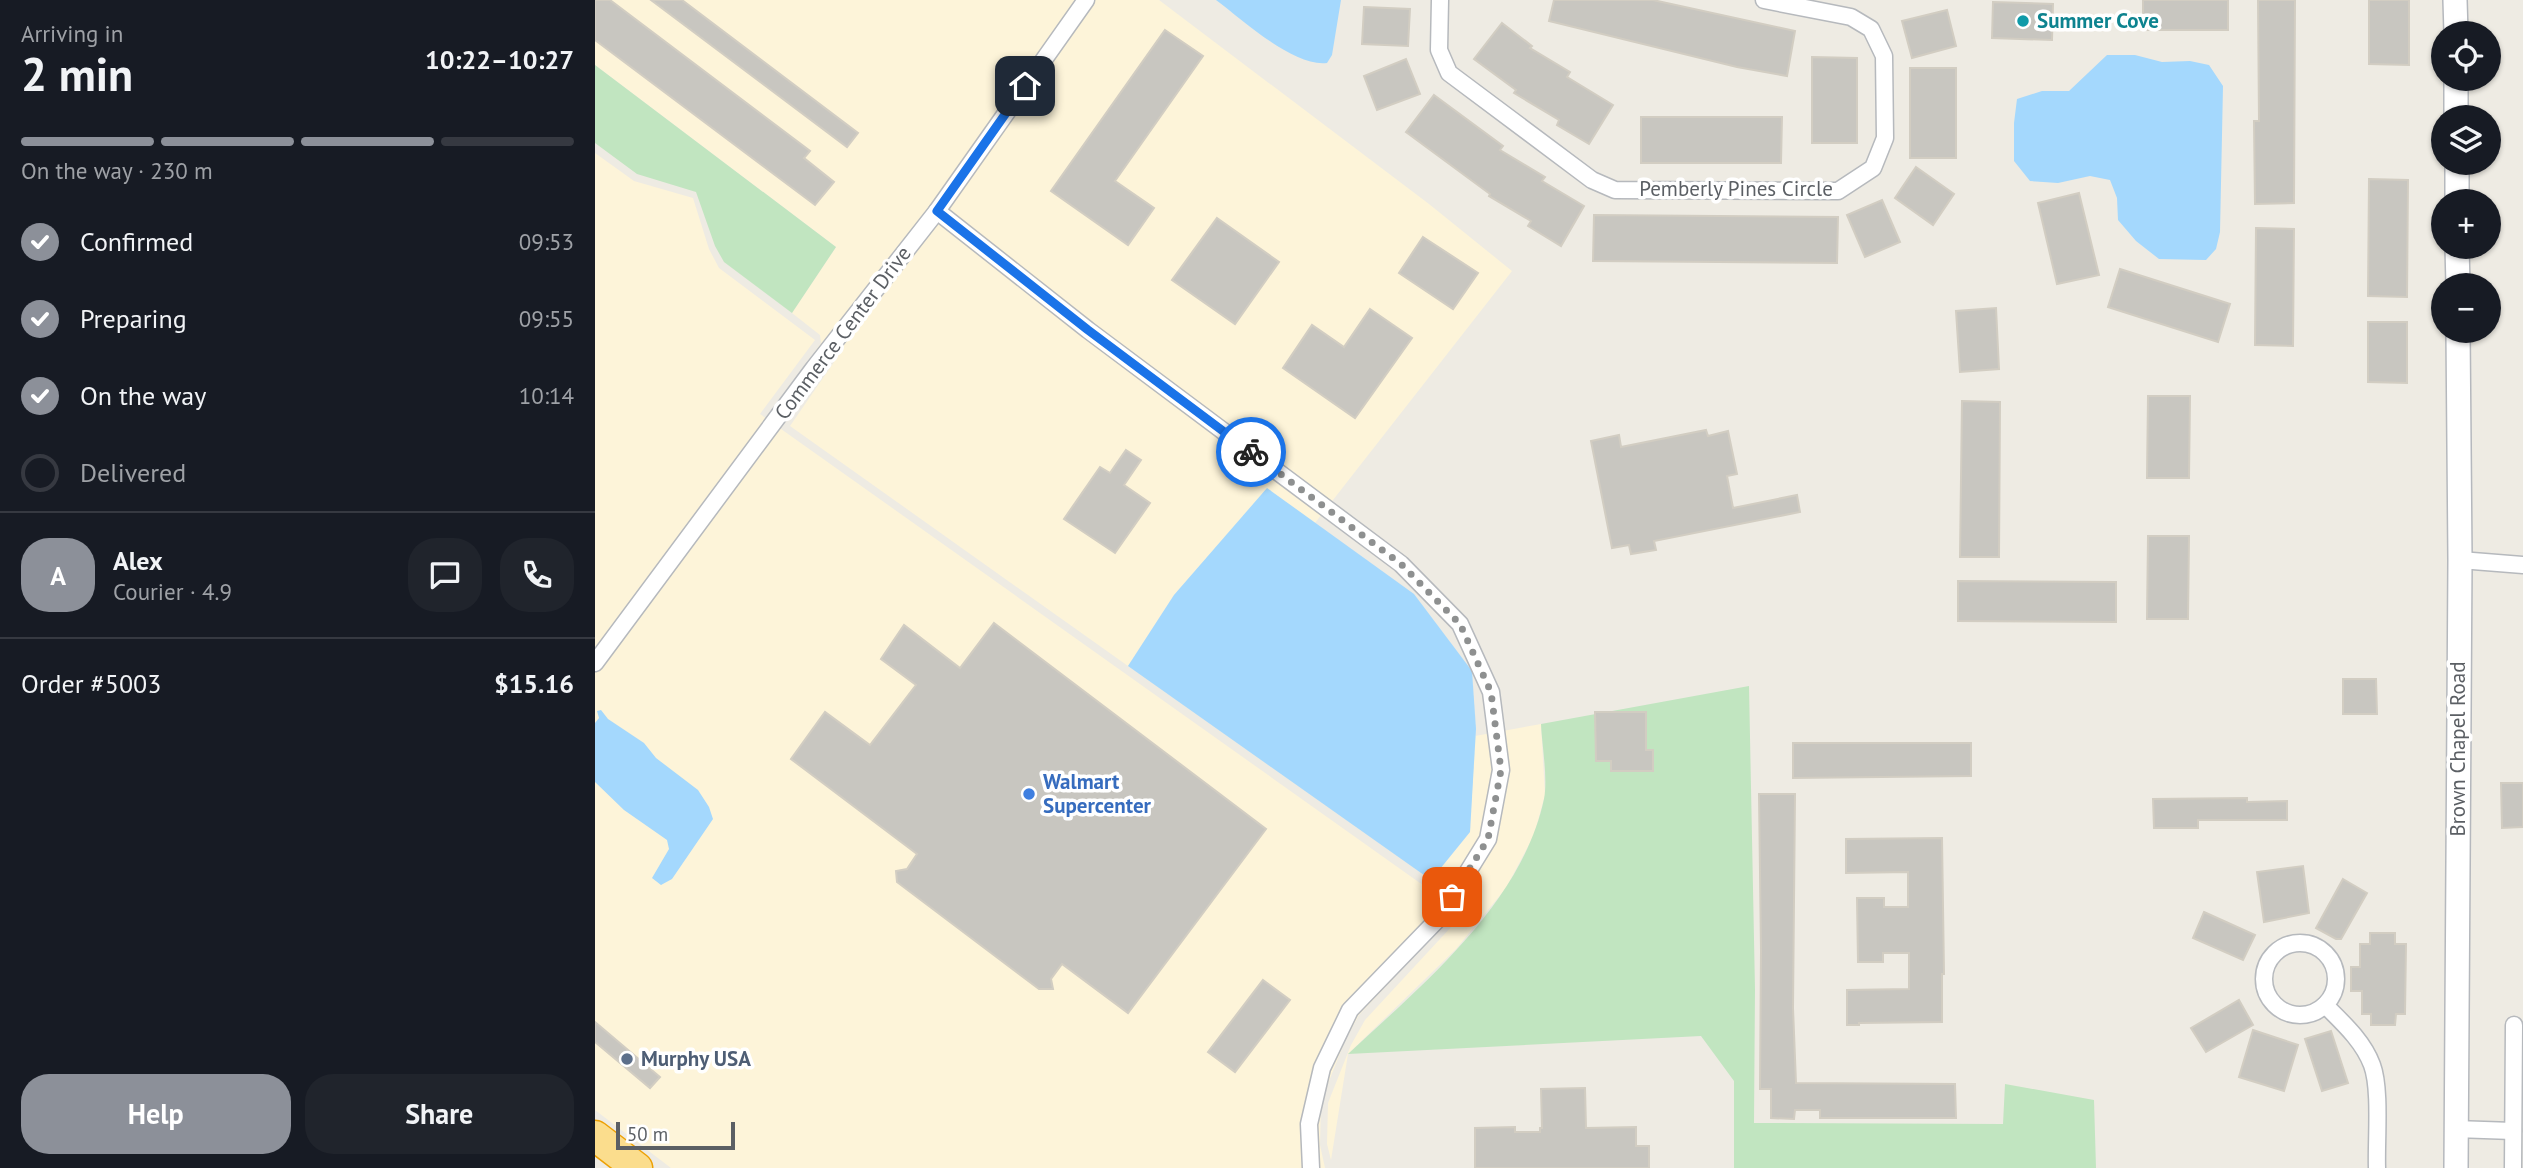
<!DOCTYPE html>
<meta charset="utf-8">
<style>
body{margin:0;font-family:"PT Sans",sans-serif;background:#20242c;color:#f1f3f6;height:100vh;display:flex;flex-direction:column;font-size:26px;white-space:nowrap}
*{box-sizing:border-box;margin:0}
p{font-size:23px;color:#9ea1a6}
.icon{flex:none;width:38px;height:38px;fill:none;stroke:currentColor;stroke-width:2;stroke-linecap:round;stroke-linejoin:round}
.map{position:relative;flex:1;overflow:hidden}
.details{display:flex;flex-direction:column;background:#171b24;width:595px}
.details>*{flex:none}
.tools{position:absolute;left:1836px;top:21px;display:grid;gap:14px}
.tools a{display:grid;place-items:center;width:70px;height:70px;border-radius:50%;background:#171b24;box-shadow:0 2px 5px #0004;font-size:35px}
.scale{position:absolute;left:21px;bottom:18px;width:119px;box-sizing:border-box;padding-left:7px;border:4px solid #5b5f64;border-top:0;font-size:19px;line-height:24px;white-space:nowrap;color:#5b5f64;-webkit-text-stroke:5px #fff;paint-order:stroke}
.pin{position:absolute;display:grid;place-items:center;width:60px;height:60px;color:#fff;margin:-30px;border-radius:14px;box-shadow:0 4px 10px #0006}
.courier{position:absolute;display:grid;place-items:center;width:70px;height:70px;margin:-35px;border:5px solid #1a73e8;border-radius:50%;background:#fff;color:#222;box-shadow:0 2px 9px #0007}
.summary em{font-style:normal;font-weight:600}
.summary div{display:flex;flex-direction:column-reverse}
.summary{display:flex;align-items:center;justify-content:space-between;height:119px;padding:0 21px}
h1{font-size:46px;font-weight:600;line-height:52px}
.bar{display:grid;grid-template-columns:repeat(4,1fr);gap:10px 7px;align-content:center;height:84px;padding:0 21px}
.bar i{height:9px;border-radius:5px;background:#363941}
.bar .active{background:#8c9099}
.bar p{grid-column:span 4}
.line{display:flex;align-items:center;gap:18px;padding:0 21px;border-top:2px solid #363941}
.line div{flex:1}
.round{display:grid;place-items:center;flex:none;width:74px;height:74px;border-radius:28px;background:#20242c}
ol{padding:0 21px;list-style:none}
li{display:flex;align-items:center;gap:21px;height:77px}
li p{margin-inline-start:auto}
li .icon{padding:7px;border-radius:50%;background:#8c9099;color:#fff;stroke-width:4}
li:last-child{color:#9ea1a6}
li i{width:38px;height:38px;border:4px solid #363941;border-radius:50%}
.primary-button{display:flex;gap:14px;margin-top:auto;padding:14px 21px}
.primary-button a{flex:1;height:80px;border-radius:28px;background:#8c9099;color:#fff;font-size:28px;font-weight:600;line-height:80px;text-align:center}
.primary-button a+a{background:#20242c;color:#f1f3f6}
main{display:flex;flex:1;min-height:0}
.map>svg:first-child{display:block}
.commercial{fill:#fdf4d9}
.green{fill:#c1e5c0}
.water{fill:#a4d8fd}
.building{fill:#c8c6c0;stroke:#d2cdc2;stroke-width:2}
.lines{fill:none;stroke-linecap:round;stroke-linejoin:round}
.street-casing{stroke:#b6b9bd;stroke-width:19}
.secondary-casing{stroke:#b5b8bd;stroke-width:26}
.highway-casing{stroke:#eda004;stroke-width:33}
.street{stroke:#fff;stroke-width:16}
.secondary{stroke:#fff;stroke-width:23}
.highway{stroke:#fbdd8d;stroke-width:30}
.done{stroke:#8e9090;stroke-width:7;stroke-dasharray:0 12.6}
.route{stroke:#1a73e8;stroke-width:9}
.culture-dot{fill:#0f9aa8;stroke:#fff;stroke-width:2.5}
.shop-dot{fill:#3f7fe0;stroke:#fff;stroke-width:2.5}
.service-dot{fill:#5c6f8a;stroke:#fff;stroke-width:2.5}
.labels{text-anchor:middle;stroke-width:7;stroke-linejoin:round;paint-order:stroke}
.culture-label{font-size:21px;font-weight:bold;fill:#0d838f;stroke:#fff;text-anchor:start}
.street-label{font-size:21px;fill:#5b5f64;stroke:#fff}
.shop-label{font-size:21px;font-weight:bold;fill:#366cbe;stroke:#fff;text-anchor:start}
.service-label{font-size:21px;font-weight:bold;fill:#4e5e75;stroke:#fff;text-anchor:start}
</style>
<main>
<section class="details">
<div class="summary"><div><h1>2 min</h1><p>Arriving in</p></div><em>10:22–10:27</em></div>
<div class="bar"><i class="active"></i><i class="active"></i><i class="active"></i><i></i><p>On the way · 230 m</p></div>
<ol>
<li><svg class="icon" aria-label="check" viewBox="0 0 24 24"><path d="M5 12l5 5 9-10"/></svg>Confirmed<p>09:53</p></li>
<li><svg class="icon" aria-label="check" viewBox="0 0 24 24"><path d="M5 12l5 5 9-10"/></svg>Preparing<p>09:55</p></li>
<li><svg class="icon" aria-label="check" viewBox="0 0 24 24"><path d="M5 12l5 5 9-10"/></svg>On the way<p>10:14</p></li>
<li><i></i>Delivered</li>
</ol>
<div class="line" style="height:126px"><b class="round" style="background:#8c9099;color:#fff">A</b><div><b>Alex</b><p>Courier · 4.9</p></div><a class="round"><svg class="icon" aria-label="chat" viewBox="0 0 24 24"><path d="M4 5h16v11H9l-5 4z"/></svg></a><a class="round"><svg class="icon" aria-label="phone" viewBox="0 0 24 24"><path d="M5 4h4l2 5-3 2q2 4 5 5l2-3 5 2v4C11 20 4 13 5 4z"/></svg></a></div>
<div class="line" style="height:91px"><div>Order #5003</div><b>$15.16</b></div>
<div class="primary-button"><a>Help</a><a>Share</a></div>
</section>
<div class="map">
<svg width="1928" height="1168" viewBox="0 0 1928 1168">
<rect width="100%" height="100%" fill="#eeebe3"/>
<g class="commercial">
<path d="M0,0H564L834,204L917,271L720,523L672,489L579,595L533,666L195,426L239,362L221,350L226,343L225,335L197,313L241,247L0,65Z"/>
<path d="M0,153L39,181L98,198L114,249L124,268L220,340L165,414L863,910L764,1015L750,1041L726,1101L725,1145L730,1168H76L0,1110Z"/>
<path d="M946,724L950,795L939,835L911,888L861,949L753,1054L736,1160L732,1144L733,1103L756,1045L770,1020L870,912L867,903L825,873L836,880L875,832L880,736Z"/>
</g>
<g class="green">
<path d="M0,65L241,247L197,313L129,262L120,246L101,192L42,174L0,143Z"/>
<path d="M1154,686L1160,989L1159,1123L1408,1124L1410,1084L1499,1100L1501,1168H1139V1081L1106,1036L753,1054C828,984 927,903 949,799C953,778 947,746 946,724Z"/>
</g>
<g class="water">
<path d="M621,0H746L737,55L732,63C698,67 648,20 621,0Z"/>
<path d="M1512,55H1540L1567,62L1595,61L1614,65L1628,86L1625,232L1621,249L1611,260L1564,259L1541,241L1523,220L1522,198L1515,180L1495,176L1463,183L1435,181L1419,161V123L1422,99L1447,91H1474Z"/>
<path d="M672,488L819,594L877,671L881,729L875,832L836,880L533,666L579,595Z"/>
<path d="M6,710L13,719L49,743L61,758L103,790L114,807L118,819L77,879L66,885L57,878L74,849L72,840L29,810L0,782V723L4,718L2,711Z"/>
</g>
<g class="building">
<path d="M0,0H15L215,151L209,158L239,182L220,205L0,40Z"/>
<path d="M56,0H87L263,133L252,147Z"/>
<path d="M959,0H1058L1200,31L1192,76L1142,67L954,21Z"/>
<rect x="1548" y="0" width="85" height="30"/>
<path d="M1663,0H1700L1699,203L1660,204L1659,121H1664Z"/>
<path d="M1774,0H1814V65L1774,64Z"/>
<path d="M1398,2L1458,4L1457,40L1397,38Z"/>
<path d="M769,7L815,9L813,46L767,44Z"/>
<path d="M1352,10L1361,46L1317,58L1307,21Z"/>
<path d="M907,23L937,46L935,48L975,72L972,77L1018,105L994,144L962,125L964,120L919,93L921,90L879,59Z"/>
<path d="M570,30L608,56L520,181L559,208L533,245L456,191Z"/>
<path d="M1217,57L1262,58V143H1217Z"/>
<path d="M811,59L825,94L782,110L769,76Z"/>
<rect x="1315" y="68" width="46" height="90"/>
<path d="M839,95L908,146L905,150L950,177L947,181L989,206L966,246L933,226L936,221L894,196L895,194L811,132Z"/>
<path d="M1046,117H1187L1186,163H1046Z"/>
<path d="M1321,167L1359,194L1338,225L1300,198Z"/>
<path d="M1774,179L1813,180L1812,297L1773,296Z"/>
<path d="M1484,193L1504,275L1462,284L1443,203Z"/>
<path d="M1287,200L1305,242L1270,257L1252,215Z"/>
<path d="M999,215L1243,217L1242,263L998,261Z"/>
<path d="M622,218L684,262L640,324L577,280Z"/>
<path d="M1661,228L1699,229L1698,346L1660,345Z"/>
<path d="M828,237L883,273L858,309L804,273Z"/>
<path d="M1525,269L1635,304L1623,342L1513,307Z"/>
<path d="M1401,308L1404,369L1365,372L1361,311Z"/>
<path d="M775,309L817,338L760,418L688,368L717,325L749,347Z"/>
<path d="M1773,322H1812V383L1773,382Z"/>
<path d="M1553,396H1595L1594,478H1552Z"/>
<path d="M1367,401L1405,402L1404,557H1365Z"/>
<path d="M1111,430L1113,436L1133,431L1142,474L1132,476L1138,508L1202,495L1205,512L1059,541L1061,550L1036,554L1034,545L1017,548L996,441L1024,435L1026,447Z"/>
<path d="M531,450L546,460L529,485L555,503L520,553L469,519L505,467L515,473Z"/>
<path d="M1553,536H1594L1593,619H1552Z"/>
<path d="M1363,581L1521,582V622L1363,621Z"/>
<path d="M399,623L671,829L533,1013L467,964L456,979L458,989H444L302,882L301,871L312,869L322,854L196,759L230,712L275,745L321,685L286,659L309,625L365,668Z"/>
<path d="M1748,679H1781L1782,714H1748Z"/>
<path d="M1000,712H1051V750H1058V771H1016V761H1001Z"/>
<path d="M1198,743H1376V776L1198,778Z"/>
<path d="M1906,783H1928V827L1907,828Z"/>
<path d="M1164,794H1200L1198,1008L1201,1083L1360,1084L1361,1118H1225V1110H1200L1199,1119L1176,1118V1089H1165L1166,951Z"/>
<path d="M1652,798V802L1692,801V820H1603V828H1559L1558,799Z"/>
<path d="M1347,838L1349,974H1347V1022L1264,1023V1025H1252V990L1314,989V953H1288V962H1263L1262,898H1289V907H1313V872L1251,873V839Z"/>
<path d="M1708,866L1714,913L1669,922L1662,872Z"/>
<path d="M1748,879L1772,893L1746,939H1741L1721,928Z"/>
<path d="M1609,912L1660,935L1648,960L1598,938Z"/>
<path d="M1775,933H1800V944H1811L1810,1014H1801L1800,1025H1776V1014H1767V991H1756V967H1765V944H1775Z"/>
<path d="M668,980L695,1000L640,1072L613,1052Z"/>
<path d="M1644,1000L1658,1025L1611,1052L1596,1028Z"/>
<path d="M0,1022L65,1077L55,1088L0,1042Z"/>
<path d="M1658,1030L1703,1045L1689,1091L1644,1077Z"/>
<path d="M1736,1031L1753,1083L1727,1091L1710,1039Z"/>
<path d="M990,1088L991,1128L1041,1127V1146H1054V1168H880V1128L920,1127V1132H945V1128H947L946,1089Z"/>
</g>
<g class="lines">
<g class="street-casing">
<g id="street">
<path d="M845,0L844,50L854,73L997,180L1020,190L1243,191L1278,168L1290,138L1289,56L1276,29L1256,17L1169,0"/>
<path d="M342,211L493,330L806,564L865,624L896,692L906,770L893,839L845,917L755,1010L727,1068L714,1124L716,1168"/>
<path d="M1865,560L1928,565"/>
<path d="M0,663L219,368L342,211L491,0"/>
<circle cx="1705" cy="979" r="36"/>
<path d="M1730,1005C1748,1023 1768,1041 1777,1065C1786,1089 1781,1141 1782,1168"/>
<path d="M1860,1129L1918,1131"/>
<path d="M1918,1168L1919,1025"/>
</g>
</g>
<g class="secondary-casing">
<g id="secondary">
<path d="M1860,0L1861,33"/>
<path d="M1861,79V117"/>
<path d="M1862,163V201"/>
<path d="M1862,247L1863,285"/>
<path d="M1861,1168L1865,560L1863,331"/>
</g>
</g>
<g class="highway-casing">
<path id="highway" d="M0,1136L42,1168"/>
</g>
<use href="#street" class="street"/>
<use href="#secondary" class="secondary"/>
<use href="#highway" class="highway"/>
</g>
<g class="lines">
<path class="done" d="M656,452L806,564L865,624L875,646L896,692L906,770L893,839L857,897"/>
<path class="route" d="M430,86L342,211L493,330L656,452"/>
</g>
<circle class="culture-dot" cx="1428" cy="21" r="7"/>
<circle class="shop-dot" cx="434" cy="794" r="7"/>
<circle class="service-dot" cx="32" cy="1059" r="7"/>
<g class="labels">
<g class="culture-label">
<text x="1442" y="28">Summer Cove</text>
</g>
<g class="street-label">
<text x="1141" y="196">Pemberly Pines Circle</text>
<text transform="translate(248 333) rotate(-53)" y="7">Commerce Center Drive</text>
<text transform="translate(1863 749) rotate(-90)" y="7">Brown Chapel Road</text>
</g>
<g class="shop-label">
<text x="448" y="789">Walmart<tspan x="448" dy="24">Supercenter</tspan></text>
</g>
<g class="service-label">
<text x="46" y="1066">Murphy USA</text>
</g>
</g>
</svg>
<div class="tools">
<a><svg class="icon" aria-label="locate" viewBox="0 0 24 24"><circle cx="12" cy="12" r="6"/><path d="M12 2v4M12 18v4M2 12h4M18 12h4"/></svg></a>
<a><svg class="icon" aria-label="layers" viewBox="0 0 24 24"><path d="M12 4l9 5-9 5-9-5zM3 14l9 5 9-5"/></svg></a>
<a>+</a>
<a>−</a>
</div>
<div class="scale">50 m</div>
<div class="pin" style="left:857px;top:897px;background:#ea580c"><svg class="icon" aria-label="bag" viewBox="0 0 24 24"><path d="M5 8h14l-1 12H6zM9 8a3 3 0 0 1 6 0"/></svg></div>
<div class="pin" style="left:430px;top:86px;background:#1f2937"><svg class="icon" aria-label="home" viewBox="0 0 24 24"><path d="M3 11l9-7 9 7M6 9v11h12V9"/></svg></div>
<div class="courier" style="left:656px;top:452px"><svg class="icon" aria-label="bike" viewBox="0 0 24 24"><circle cx="6" cy="16" r="4"/><circle cx="18" cy="16" r="4"/><path d="M6 16l4-8h5l3 8M10 8l3 8H6M13 5h3"/></svg></div>
</div>
</main>
